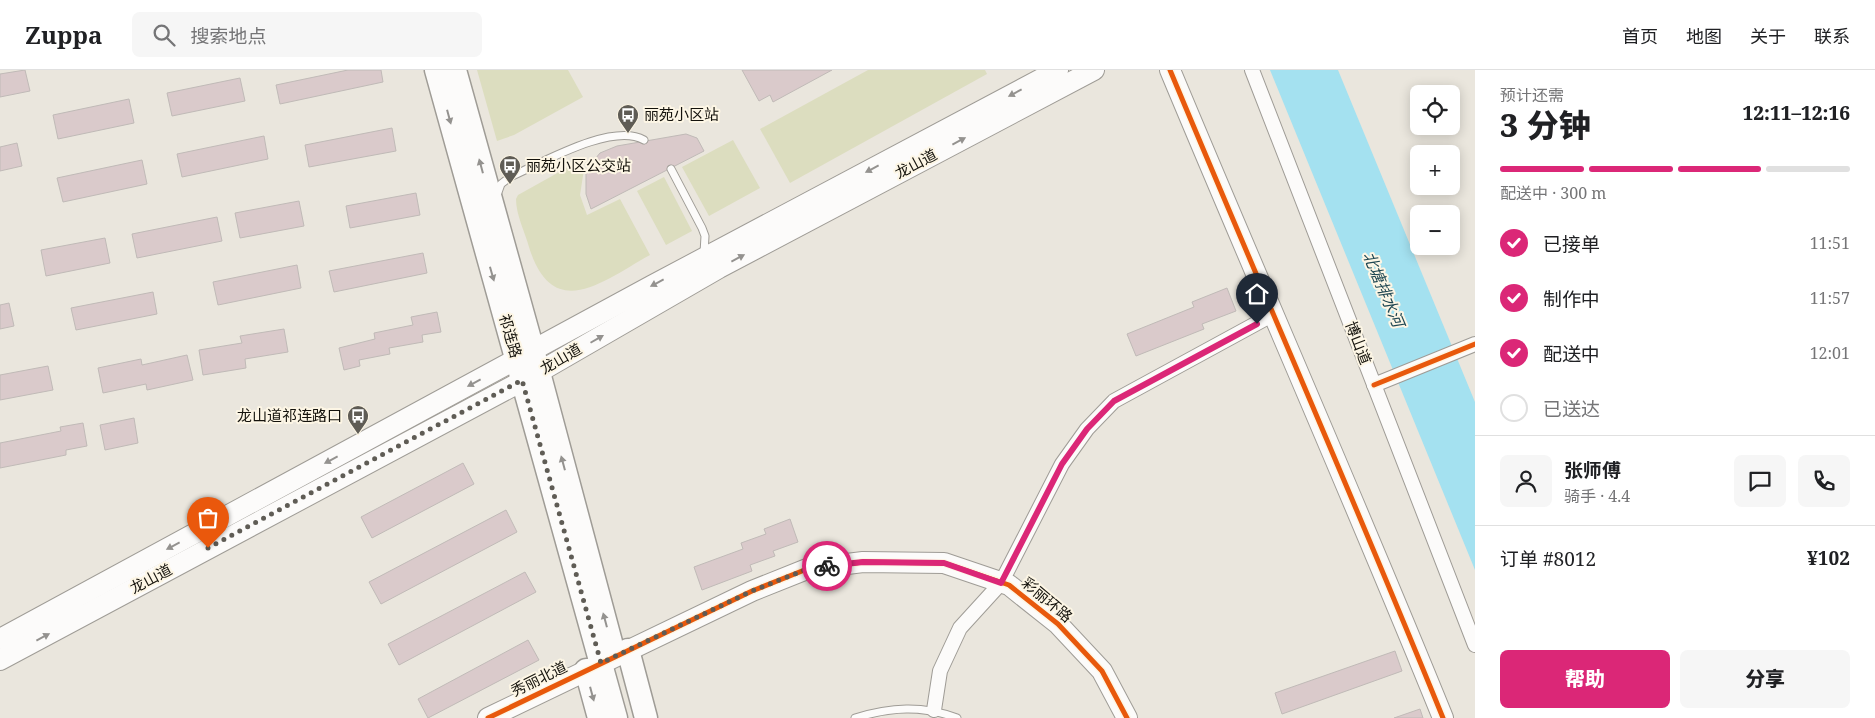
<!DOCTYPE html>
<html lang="zh">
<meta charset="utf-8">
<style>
body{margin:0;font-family:"Noto Serif","Noto Sans SC",serif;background:#f6f6f6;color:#202124;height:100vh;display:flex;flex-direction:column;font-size:19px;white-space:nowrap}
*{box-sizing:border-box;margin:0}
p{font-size:16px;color:#757577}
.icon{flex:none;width:28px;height:28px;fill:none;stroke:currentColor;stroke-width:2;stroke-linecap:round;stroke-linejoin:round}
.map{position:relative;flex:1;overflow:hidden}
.details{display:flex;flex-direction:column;background:#fff;width:400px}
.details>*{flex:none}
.tools{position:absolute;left:1410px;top:15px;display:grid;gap:10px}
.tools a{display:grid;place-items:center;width:50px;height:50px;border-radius:8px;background:#fff;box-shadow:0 2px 12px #0003;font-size:25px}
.pin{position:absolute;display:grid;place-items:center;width:42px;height:42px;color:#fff;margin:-51px -21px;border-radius:50% 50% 50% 0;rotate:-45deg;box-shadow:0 0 5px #0007}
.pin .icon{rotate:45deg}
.courier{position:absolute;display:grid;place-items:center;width:50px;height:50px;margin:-25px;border:4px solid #db2777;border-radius:50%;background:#fff;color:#222;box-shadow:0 1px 6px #0007}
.headline em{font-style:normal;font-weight:800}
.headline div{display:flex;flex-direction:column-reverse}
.headline{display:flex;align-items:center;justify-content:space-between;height:85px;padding:0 25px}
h1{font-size:32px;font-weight:800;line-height:38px}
.bar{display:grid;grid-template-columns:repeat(4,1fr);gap:8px 5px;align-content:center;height:60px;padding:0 25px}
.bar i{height:6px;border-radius:4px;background:#e0e0e0}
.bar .selected{background:#db2777}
.bar p{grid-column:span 4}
.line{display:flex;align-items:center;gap:12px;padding:0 25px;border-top:1px solid #e0e0e0}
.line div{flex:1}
.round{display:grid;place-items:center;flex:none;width:52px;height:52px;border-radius:8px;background:#f6f6f6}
ol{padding:0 25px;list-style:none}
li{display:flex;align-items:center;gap:15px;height:55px}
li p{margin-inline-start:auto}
li .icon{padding:5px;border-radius:50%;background:#db2777;color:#fff;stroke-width:4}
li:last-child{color:#757577}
li i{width:28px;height:28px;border:2px solid #e0e0e0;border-radius:50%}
.action{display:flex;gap:10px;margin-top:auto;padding:10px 25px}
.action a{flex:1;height:58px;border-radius:8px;background:#db2777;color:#fff;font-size:20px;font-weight:800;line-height:58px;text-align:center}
.action a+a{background:#f6f6f6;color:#202124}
header{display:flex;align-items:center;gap:30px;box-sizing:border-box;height:70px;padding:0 25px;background:#fff;border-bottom:1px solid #e0e0e0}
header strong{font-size:24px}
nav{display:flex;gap:28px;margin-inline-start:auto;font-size:18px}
.search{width:350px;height:45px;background:#f6f6f6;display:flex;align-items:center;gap:12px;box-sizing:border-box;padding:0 18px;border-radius:8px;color:#757577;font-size:19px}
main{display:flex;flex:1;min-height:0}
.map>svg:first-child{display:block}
.green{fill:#dcddbf}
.water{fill:#a4e1f0}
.building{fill:#dacacb;stroke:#c0bab7}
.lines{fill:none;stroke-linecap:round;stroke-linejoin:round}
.lane-casing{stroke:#9f9c96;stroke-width:9}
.street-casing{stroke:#9f9c96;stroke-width:16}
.secondary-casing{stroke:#9f9c96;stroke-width:22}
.primary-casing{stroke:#9f9c96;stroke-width:25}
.lane{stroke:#fcfbfa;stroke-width:7}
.street{stroke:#fcfbfa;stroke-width:14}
.secondary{stroke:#fcfbfa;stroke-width:20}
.primary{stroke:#fcfbfa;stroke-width:22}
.cycleway-casing{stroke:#fdf6e5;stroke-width:8}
.cycleway{stroke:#e8590c;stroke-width:5}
.oneway{fill:#94928f}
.done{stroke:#5f5c55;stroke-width:5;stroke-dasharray:0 9}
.route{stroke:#db2777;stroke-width:6}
.labels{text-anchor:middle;stroke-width:4;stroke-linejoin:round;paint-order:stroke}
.poi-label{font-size:15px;fill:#14120c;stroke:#fdf6e5;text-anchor:start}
.street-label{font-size:15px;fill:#14120c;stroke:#fdf6e5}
.water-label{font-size:16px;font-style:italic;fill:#1f4752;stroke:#fdf6e5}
</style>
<header>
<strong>Zuppa</strong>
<div class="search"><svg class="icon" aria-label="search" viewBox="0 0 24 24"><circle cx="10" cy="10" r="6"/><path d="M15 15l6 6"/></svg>搜索地点</div>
<nav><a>首页</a><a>地图</a><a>关于</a><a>联系</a></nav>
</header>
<main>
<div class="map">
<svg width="1475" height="648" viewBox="0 0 1475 648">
<rect width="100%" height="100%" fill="#eae6dd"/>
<g class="green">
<path d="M477,0H568L583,27L514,65L497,71Z"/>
<path d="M868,0H985L987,4L790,113L760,59Z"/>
<path d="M733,70L760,118L709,146L682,97Z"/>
<path d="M579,91L584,99L580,125L587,145L620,129L650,185C603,211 553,254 529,177C525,162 516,145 516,129L518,125Z"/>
<path d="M664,107L692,161L666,175L637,121Z"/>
</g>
<path class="water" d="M1270,0H1338L1475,332V500Z"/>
<g class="building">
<path d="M25,0L30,21L0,27V4Z"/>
<path d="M348,0H381L383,12L280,34L276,15Z"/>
<path d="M742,0H832L773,32L770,25L759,31Z"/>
<path d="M240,8L245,31L172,46L167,23Z"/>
<path d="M129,29L134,53L58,69L53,45Z"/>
<path d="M392,58L396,81L309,97L305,75Z"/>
<path d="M686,64L697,68L704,81L591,139L586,124V103L590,95L600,83L617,76Z"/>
<path d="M264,66L268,89L182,107L177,84Z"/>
<path d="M17,73L22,96L0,101V77Z"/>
<path d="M142,90L147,114L63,132L57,108Z"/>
<path d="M416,123L420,145L350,158L346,136Z"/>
<path d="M299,131L304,156L240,168L235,143Z"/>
<path d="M217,147L222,171L137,188L132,164Z"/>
<path d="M105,168L110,193L46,206L41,180Z"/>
<path d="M423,183L427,203L334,222L329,201Z"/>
<path d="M297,195L301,218L218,235L213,212Z"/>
<path d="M1227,218L1236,241L1202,254L1204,259L1136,286L1127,264L1194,237L1192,232Z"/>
<path d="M153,222L157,244L76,260L71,238Z"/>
<path d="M9,233L14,256L0,259V235Z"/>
<path d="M437,242L441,262L422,265L423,272L389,278L390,284L359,290L360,296L344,300L339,278L375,269L374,263L413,255L411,247Z"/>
<path d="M284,259L288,282L245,289L246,298L203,305L199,280L242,273L240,266Z"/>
<path d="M187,285L193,310L147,320L146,314L103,323L98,298L141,289L142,295Z"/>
<path d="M48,296L53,320L0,330V305Z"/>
<path d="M134,348L138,373L105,380L100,355Z"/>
<path d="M83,353L87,376L66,380V385L0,398V373L61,361L60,357Z"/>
<path d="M463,393L474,414L372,468L361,447Z"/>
<path d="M506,440L517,462L381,534L369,512Z"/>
<path d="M790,449L798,472L773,481L775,486L750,495L752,501L702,520L694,497L743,479L741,473L766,464L764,459Z"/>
<path d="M525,502L536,522L399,595L388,574Z"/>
<path d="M528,570L539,590L428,648L418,629Z"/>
<path d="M1395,581L1402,601L1282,644L1275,623Z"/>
<path d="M1420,639L1423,648H1394Z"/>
</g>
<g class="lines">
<g class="lane-casing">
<g id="lane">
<path d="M671,99L702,158L705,166L704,183"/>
<path d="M497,125L501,114L510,107C542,93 612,52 644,70"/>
<path d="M855,648C891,637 922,635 957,648"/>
</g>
</g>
<g class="street-casing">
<g id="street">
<path d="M1252,0L1475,575"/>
<path d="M1374,315L1475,274"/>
<path d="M934,640L940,601L960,558L1001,513L1062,394L1087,359L1114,331L1272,245"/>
</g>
</g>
<g class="secondary-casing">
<g id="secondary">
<path d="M1170,0C1260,216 1355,431 1443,648"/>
<path d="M0,569L653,215L1058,0"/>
<path d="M0,590L539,302L719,198L1094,0"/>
<path d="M488,648L752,521L807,499L863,492L944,493L1009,515L1058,554L1102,601L1127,648"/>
</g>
</g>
<g class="primary-casing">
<g id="primary">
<path d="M436,0L616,648"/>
<path d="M455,0L533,280L611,572"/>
<path d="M628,580L646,648"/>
<path d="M586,600L599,648"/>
</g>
</g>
<use href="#lane" class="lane"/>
<use href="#street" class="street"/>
<use href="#secondary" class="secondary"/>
<use href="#primary" class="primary"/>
<g class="cycleway-casing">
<g id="cycleway">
<path d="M1170,0C1260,216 1355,431 1443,648"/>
<path d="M1374,315L1475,274"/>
<path d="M488,648L752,521L807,499L863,492L944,493L1009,515L1058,554L1102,601L1127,648"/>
</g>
</g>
<use href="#cycleway" class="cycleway"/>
</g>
<defs><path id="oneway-solid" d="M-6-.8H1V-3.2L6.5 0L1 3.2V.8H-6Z" transform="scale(1.25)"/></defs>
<g class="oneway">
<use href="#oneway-solid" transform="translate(1015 23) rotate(152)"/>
<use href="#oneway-solid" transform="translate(449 47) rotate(75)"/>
<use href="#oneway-solid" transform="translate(959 71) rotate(-28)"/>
<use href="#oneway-solid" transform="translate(481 96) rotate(-105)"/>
<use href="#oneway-solid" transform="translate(872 99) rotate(152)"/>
<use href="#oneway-solid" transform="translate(738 188) rotate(-28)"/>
<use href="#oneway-solid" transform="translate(492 204) rotate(74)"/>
<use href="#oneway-solid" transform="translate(657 213) rotate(152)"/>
<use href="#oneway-solid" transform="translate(597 269) rotate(-30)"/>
<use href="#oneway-solid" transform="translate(474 313) rotate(152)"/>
<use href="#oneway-solid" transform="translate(331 390) rotate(152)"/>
<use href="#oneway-solid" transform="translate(563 393) rotate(-105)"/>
<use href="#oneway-solid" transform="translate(173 476) rotate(152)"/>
<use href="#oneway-solid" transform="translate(605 550) rotate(-105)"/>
<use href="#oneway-solid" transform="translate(43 567) rotate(-28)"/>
<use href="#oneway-solid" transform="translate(592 624) rotate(75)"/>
</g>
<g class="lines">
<path class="done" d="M208,478L522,310L601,593L752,521L807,499L827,496"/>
<path class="route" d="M827,496L863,492L944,493L1001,513L1062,394L1087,359L1114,331L1257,254"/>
</g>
<defs>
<g id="bus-pin" transform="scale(1.125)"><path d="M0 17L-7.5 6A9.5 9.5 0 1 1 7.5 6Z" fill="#5f5c55" stroke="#fdf6e5"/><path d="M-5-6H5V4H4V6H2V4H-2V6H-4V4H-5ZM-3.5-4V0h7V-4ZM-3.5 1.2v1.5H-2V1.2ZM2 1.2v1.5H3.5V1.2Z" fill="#fff"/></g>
</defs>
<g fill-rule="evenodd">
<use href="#bus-pin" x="628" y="45"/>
<use href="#bus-pin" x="510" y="96"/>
<use href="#bus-pin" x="358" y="346"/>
</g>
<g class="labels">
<g class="poi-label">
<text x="644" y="50">丽苑小区站</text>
<text x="526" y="101">丽苑小区公交站</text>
<text x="342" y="351" text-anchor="end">龙山道祁连路口</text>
</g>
<g class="street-label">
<text transform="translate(916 94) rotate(-28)" y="5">龙山道</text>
<text transform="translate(510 266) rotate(74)" y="5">祁连路</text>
<text transform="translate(1358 273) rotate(69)" y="5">博山道</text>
<text transform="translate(561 289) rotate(-30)" y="5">龙山道</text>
<text transform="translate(151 509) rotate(-28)" y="5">龙山道</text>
<text transform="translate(1047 530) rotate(40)" y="5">彩丽环路</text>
<text transform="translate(539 609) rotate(-26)" y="5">秀丽北道</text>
</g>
<g class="water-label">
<text transform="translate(1384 219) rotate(67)" y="6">北塘排水河</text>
</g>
</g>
</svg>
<div class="tools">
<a><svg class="icon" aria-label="locate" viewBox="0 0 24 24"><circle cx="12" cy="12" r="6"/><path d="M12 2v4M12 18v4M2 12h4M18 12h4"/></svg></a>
<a>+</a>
<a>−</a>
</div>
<div class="pin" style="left:208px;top:478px;background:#ea580c"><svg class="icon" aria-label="bag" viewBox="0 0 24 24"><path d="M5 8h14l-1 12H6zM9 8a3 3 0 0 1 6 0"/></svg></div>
<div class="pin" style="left:1257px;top:254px;background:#1f2937"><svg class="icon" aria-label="home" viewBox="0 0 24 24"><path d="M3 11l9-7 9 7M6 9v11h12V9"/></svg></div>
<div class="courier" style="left:827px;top:496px"><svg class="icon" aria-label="bike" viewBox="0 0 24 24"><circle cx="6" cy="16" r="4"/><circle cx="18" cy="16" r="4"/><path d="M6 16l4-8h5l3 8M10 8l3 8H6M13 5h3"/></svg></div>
</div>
<section class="details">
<div class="headline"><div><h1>3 分钟</h1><p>预计还需</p></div><em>12:11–12:16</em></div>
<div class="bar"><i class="selected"></i><i class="selected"></i><i class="selected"></i><i></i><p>配送中 · 300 m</p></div>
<ol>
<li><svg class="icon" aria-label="check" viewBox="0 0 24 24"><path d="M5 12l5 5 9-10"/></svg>已接单<p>11:51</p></li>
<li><svg class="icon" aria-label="check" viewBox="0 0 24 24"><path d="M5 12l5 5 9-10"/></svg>制作中<p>11:57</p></li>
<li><svg class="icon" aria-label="check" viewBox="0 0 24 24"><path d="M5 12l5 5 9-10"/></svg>配送中<p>12:01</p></li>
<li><i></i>已送达</li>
</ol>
<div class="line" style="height:90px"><a class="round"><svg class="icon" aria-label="person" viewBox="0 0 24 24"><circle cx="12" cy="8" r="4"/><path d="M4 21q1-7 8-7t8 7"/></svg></a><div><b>张师傅</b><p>骑手 · 4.4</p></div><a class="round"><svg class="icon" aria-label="chat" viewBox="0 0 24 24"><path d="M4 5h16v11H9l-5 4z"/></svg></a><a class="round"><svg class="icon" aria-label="phone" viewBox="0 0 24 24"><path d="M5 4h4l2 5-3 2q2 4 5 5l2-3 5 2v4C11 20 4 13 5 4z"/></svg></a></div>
<div class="line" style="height:65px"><div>订单 #8012</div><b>¥102</b></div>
<div class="action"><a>帮助</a><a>分享</a></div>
</section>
</main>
